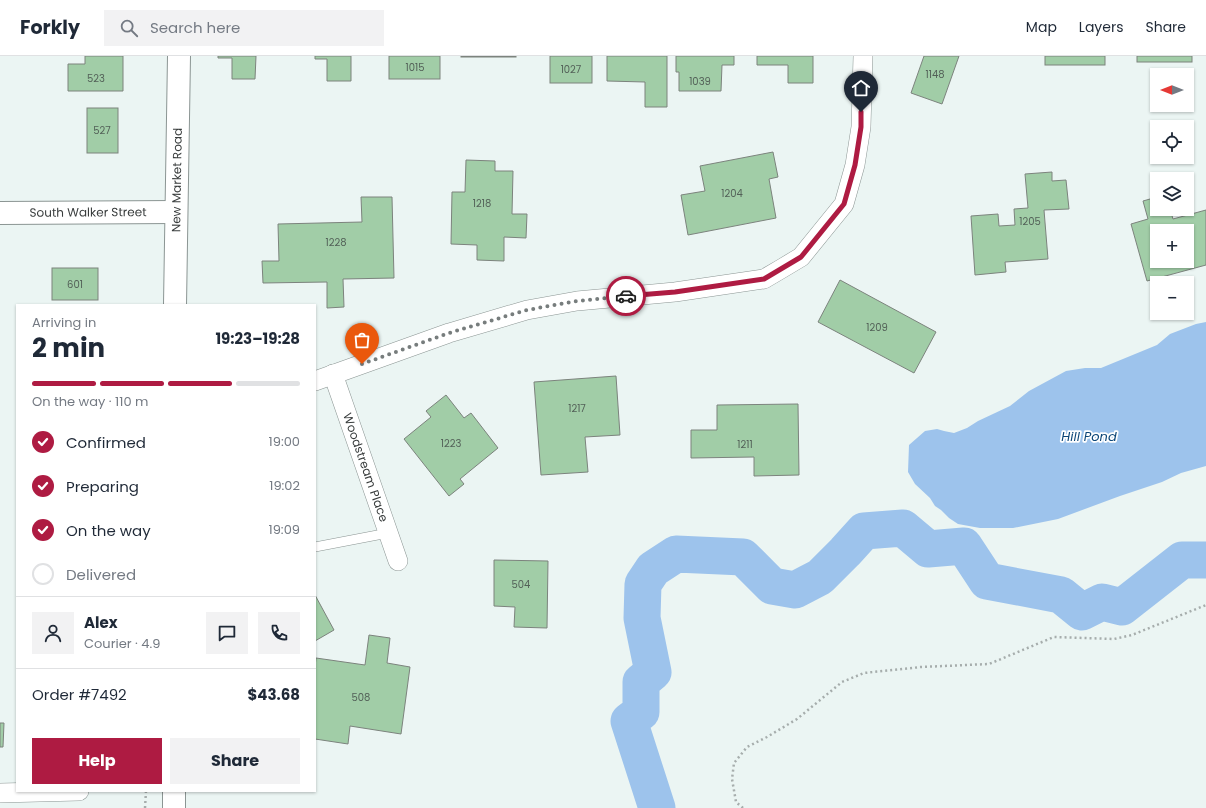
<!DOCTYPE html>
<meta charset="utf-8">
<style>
body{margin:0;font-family:Poppins,sans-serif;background:#f2f2f3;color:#1f2937;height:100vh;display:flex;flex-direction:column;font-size:15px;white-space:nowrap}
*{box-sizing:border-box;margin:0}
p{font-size:13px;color:#747a83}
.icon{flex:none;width:22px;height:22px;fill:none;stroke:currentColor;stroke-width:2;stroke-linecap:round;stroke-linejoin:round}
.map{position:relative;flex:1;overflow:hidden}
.panel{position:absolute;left:16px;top:248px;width:300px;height:488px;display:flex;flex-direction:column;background:#fff;border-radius:0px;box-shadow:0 1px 3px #0004}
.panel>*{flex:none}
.needle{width:26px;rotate:270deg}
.tools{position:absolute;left:1150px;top:12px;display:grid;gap:8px}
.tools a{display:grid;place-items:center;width:44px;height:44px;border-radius:0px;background:#fff;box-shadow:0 1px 3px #0004;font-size:20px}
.pin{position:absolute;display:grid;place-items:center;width:34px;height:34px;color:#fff;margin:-41px -17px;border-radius:50% 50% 50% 0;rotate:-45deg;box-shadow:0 0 4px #0007}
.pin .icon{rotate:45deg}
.courier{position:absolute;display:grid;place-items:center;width:40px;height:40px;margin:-20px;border:3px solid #ae1b42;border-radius:50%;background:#fff;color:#222;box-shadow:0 1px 5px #0007}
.head em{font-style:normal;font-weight:700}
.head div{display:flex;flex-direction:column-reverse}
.head{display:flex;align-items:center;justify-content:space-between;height:68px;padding:0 16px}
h1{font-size:26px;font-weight:700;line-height:30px}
.bar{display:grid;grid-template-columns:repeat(4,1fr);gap:6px 4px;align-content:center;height:48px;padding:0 16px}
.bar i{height:5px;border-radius:3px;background:#e0e1e3}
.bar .selected{background:#ae1b42}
.bar p{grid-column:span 4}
.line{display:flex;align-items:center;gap:10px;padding:0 16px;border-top:1px solid #e0e1e3}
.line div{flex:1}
.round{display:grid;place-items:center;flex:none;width:42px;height:42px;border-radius:0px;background:#f2f2f3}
ol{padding:0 16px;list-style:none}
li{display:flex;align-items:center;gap:12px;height:44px}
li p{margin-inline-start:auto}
li .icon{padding:4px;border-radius:50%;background:#ae1b42;color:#fff;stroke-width:4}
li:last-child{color:#747a83}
li i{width:22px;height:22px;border:2px solid #e0e1e3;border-radius:50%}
.primary-button{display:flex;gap:8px;margin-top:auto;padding:8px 16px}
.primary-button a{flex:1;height:46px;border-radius:0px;background:#ae1b42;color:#fff;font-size:16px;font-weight:700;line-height:46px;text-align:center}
.primary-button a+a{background:#f2f2f3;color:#1f2937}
header{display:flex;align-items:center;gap:24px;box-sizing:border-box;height:56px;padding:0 20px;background:#fff;border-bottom:1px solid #e0e1e3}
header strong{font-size:19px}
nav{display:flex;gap:22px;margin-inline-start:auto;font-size:14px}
.search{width:280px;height:36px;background:#f2f2f3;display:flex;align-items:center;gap:10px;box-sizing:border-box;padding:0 14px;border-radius:0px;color:#747a83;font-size:15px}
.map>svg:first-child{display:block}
.water{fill:#9dc3ec}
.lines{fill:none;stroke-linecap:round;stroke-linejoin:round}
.river{stroke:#9dc3ec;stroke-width:37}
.building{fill:#a1cda7;stroke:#7c837d;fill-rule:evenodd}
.service-casing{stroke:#8b9593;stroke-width:10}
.minor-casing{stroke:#8b9593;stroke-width:20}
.tertiary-casing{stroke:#8b9593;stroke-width:24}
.path{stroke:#a6adac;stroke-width:2.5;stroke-dasharray:2 3;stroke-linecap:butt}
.service{stroke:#fff;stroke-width:9}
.minor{stroke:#fff;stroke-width:19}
.tertiary{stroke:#fff;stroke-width:22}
.done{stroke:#777d7d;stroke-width:4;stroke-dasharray:0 7.2}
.route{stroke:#ae1b42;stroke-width:5}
.labels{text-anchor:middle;stroke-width:3.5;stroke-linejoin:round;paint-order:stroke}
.number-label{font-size:10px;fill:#536158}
.street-label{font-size:12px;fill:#393d3d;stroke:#fff}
.water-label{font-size:13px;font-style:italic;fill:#0b4577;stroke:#fff}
</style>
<header>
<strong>Forkly</strong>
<div class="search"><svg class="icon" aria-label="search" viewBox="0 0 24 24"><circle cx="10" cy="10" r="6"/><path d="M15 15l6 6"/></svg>Search here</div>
<nav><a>Map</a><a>Layers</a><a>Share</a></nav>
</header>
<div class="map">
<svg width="1206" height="752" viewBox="0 0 1206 752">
<rect width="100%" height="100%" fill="#ebf5f3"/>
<path class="water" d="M1206,266V410L1181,417L1162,426L1120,440L1058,463L1013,472H980L958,468L949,462L941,454L935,450L930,442L915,428L908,416L909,389L925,375L937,373L944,375L954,377L967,372L978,365L1010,350L1029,335L1066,315L1085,312H1101L1157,289L1170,278L1196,268Z"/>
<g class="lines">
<path class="river" d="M657,752L629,665L641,656V626L653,616L642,562L643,528L653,513L676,498L743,501L772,530L795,534L820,521L845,496L864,475L903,472L928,493L964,490L987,525L1061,539L1082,556L1102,546L1122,551L1182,504H1206"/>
</g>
<g class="building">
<path d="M85,0H123V35H68V8H85Z"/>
<path d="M218,0H256L255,23H232V2H218Z"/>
<path d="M315,0H351V25H327V3H315Z"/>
<rect x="389" y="0" width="51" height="23"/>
<rect x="461" y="0" width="55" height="1"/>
<rect x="550" y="0" width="42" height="27"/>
<path d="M607,0H667V51H645V26L607,25Z"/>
<path d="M676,0H734V9H722L721,35H679V16H676Z"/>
<path d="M757,0H813V27H788V9H757Z"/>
<path d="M924,0H959L942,48L911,37Z"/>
<rect x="1045" y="0" width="60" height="9"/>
<rect x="1137" y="0" width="55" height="6"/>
<rect x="87" y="52" width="31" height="45"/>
<path d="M773,96L778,121L769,123L776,162L688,179L681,139L705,135L700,110Z"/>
<path d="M466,104L495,105V115H513L512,158H527L526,182L504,181V205L477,204V189L451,188L452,136H465Z"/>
<path d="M1052,116V125L1066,124L1069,153L1044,154L1048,203L1005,206L1006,216L975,219L971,160L998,158L999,170L1015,169L1014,153L1028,152L1025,118Z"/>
<path d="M361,141H392L394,222L343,223L344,251L327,252V226L263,227L262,205H279L278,168L362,166Z"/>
<path d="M1157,141V153H1170L1173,163L1206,154V209L1147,225L1131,168L1148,163L1143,145ZM1157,175H1187V205H1157Z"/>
<rect x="52" y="212" width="46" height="32"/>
<path d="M840,224L936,276L914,317L818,266Z"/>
<path d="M616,320L620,379L585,381L588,416L541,419L534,326Z"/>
<path d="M446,339L464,362L471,357L498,392L460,423L464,428L449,440L404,383L431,361L426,355Z"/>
<path d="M798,348L799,419L754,420V401L691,402V374H717V349Z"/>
<path d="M494,504L548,505L547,572L514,571L515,551L494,550Z"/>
<path d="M315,539L334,574L315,585Z"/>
<path d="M369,579L390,582L387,607L410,611L401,678L350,670L348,688L315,683V611L316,602L365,609Z"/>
<path d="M0,667H4L3,691H0Z"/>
</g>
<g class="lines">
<g class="service-casing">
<path id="service" d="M315,491L388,477"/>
</g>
<g class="minor-casing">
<g id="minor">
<path id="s1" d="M333,318L398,505"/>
<path d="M315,325L449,277L527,254L577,245L675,236L764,223L781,213L801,201L844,148L855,109L861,71L863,0"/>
<path d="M0,737L79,735"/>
</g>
</g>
<g class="tertiary-casing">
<g id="tertiary">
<path id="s2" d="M0,157L176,156"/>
<path id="s3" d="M175,249L179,0"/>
<path d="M174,752V735"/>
</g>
</g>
<g class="path">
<path d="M145,752L146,735"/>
<path d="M743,752L736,746L732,723L734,707L747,691L767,681L797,663L842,626L864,617L921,611L989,608L1054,581L1114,583L1132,579L1206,549"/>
</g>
<use href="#service" class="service"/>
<use href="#minor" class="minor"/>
<use href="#tertiary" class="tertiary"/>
</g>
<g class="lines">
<path class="done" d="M362,308L449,277L527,254L577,245L626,240"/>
<path class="route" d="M626,240L675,236L764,223L801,201L844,148L855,109L861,71V56"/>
</g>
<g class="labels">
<g class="number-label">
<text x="415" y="15">1015</text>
<text x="571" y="17">1027</text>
<text x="935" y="22">1148</text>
<text x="96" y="26">523</text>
<text x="700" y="29">1039</text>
<text x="102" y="78">527</text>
<text x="732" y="141">1204</text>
<text x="482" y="151">1218</text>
<text x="1030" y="169">1205</text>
<text x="336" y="190">1228</text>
<text x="75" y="232">601</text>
<text x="877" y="275">1209</text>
<text x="577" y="356">1217</text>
<text x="451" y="391">1223</text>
<text x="745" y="392">1211</text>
<text x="521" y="532">504</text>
<text x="361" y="645">508</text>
</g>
<g class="street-label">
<text dy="4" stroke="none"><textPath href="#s3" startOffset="125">New Market Road</textPath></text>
<text dy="4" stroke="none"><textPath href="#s2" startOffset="88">South Walker Street</textPath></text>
<text dy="4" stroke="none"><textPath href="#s1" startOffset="99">Woodstream Place</textPath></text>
</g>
<g class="water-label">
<text x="1089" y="385">Hill Pond</text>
</g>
</g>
</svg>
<div class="tools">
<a><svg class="needle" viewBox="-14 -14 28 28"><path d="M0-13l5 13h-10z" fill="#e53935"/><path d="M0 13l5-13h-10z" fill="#747a83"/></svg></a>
<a><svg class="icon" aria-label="locate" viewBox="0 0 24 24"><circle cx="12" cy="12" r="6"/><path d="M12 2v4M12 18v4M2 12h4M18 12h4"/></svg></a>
<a><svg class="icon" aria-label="layers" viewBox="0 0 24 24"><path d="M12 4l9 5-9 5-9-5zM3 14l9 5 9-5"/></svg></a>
<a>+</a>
<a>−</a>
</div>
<div class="pin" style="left:362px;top:308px;background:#ea580c"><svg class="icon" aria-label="bag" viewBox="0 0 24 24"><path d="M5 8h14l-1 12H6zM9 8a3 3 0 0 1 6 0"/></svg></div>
<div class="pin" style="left:861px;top:56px;background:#1f2937"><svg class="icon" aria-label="home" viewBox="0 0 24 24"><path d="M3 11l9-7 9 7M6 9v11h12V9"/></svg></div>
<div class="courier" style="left:626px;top:240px"><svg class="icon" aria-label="car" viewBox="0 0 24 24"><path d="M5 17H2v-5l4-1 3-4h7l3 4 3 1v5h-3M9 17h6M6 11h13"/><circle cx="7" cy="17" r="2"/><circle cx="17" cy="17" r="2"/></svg></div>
<section class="panel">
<div class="head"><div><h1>2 min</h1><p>Arriving in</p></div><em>19:23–19:28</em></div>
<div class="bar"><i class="selected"></i><i class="selected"></i><i class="selected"></i><i></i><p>On the way · 110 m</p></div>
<ol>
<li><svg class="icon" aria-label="check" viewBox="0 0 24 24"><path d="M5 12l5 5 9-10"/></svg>Confirmed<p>19:00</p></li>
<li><svg class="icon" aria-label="check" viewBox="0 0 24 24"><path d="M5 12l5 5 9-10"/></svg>Preparing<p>19:02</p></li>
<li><svg class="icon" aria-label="check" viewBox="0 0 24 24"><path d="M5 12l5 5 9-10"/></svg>On the way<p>19:09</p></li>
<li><i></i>Delivered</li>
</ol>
<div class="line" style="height:72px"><a class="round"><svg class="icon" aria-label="person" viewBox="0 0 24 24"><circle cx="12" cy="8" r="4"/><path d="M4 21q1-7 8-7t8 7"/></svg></a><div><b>Alex</b><p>Courier · 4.9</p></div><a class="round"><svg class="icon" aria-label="chat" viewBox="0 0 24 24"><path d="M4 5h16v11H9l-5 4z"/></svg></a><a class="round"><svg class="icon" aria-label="phone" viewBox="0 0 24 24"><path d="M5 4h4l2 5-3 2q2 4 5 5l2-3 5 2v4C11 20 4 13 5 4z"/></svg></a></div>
<div class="line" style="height:52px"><div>Order #7492</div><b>$43.68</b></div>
<div class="primary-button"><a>Help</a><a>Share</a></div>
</section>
</div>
